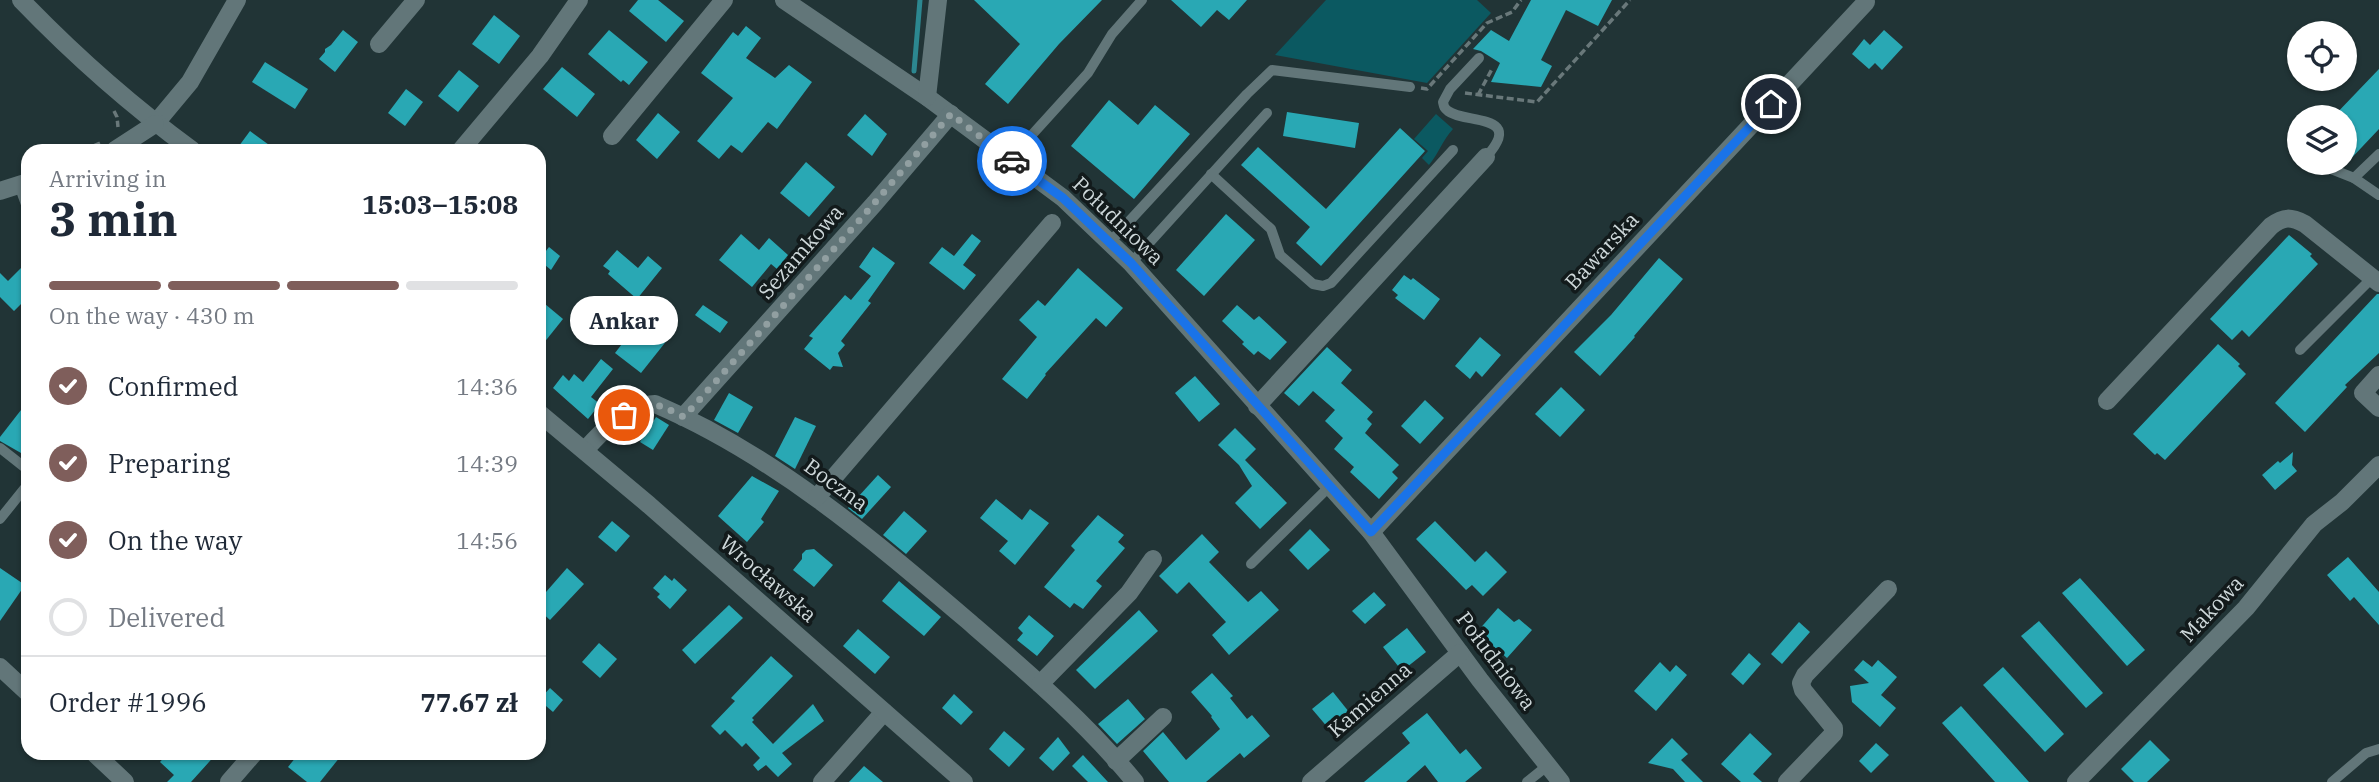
<!DOCTYPE html>
<meta charset="utf-8">
<style>
body{margin:0;font-family:"IBM Plex Serif",serif;background:#f6f6f7;color:#1f2937;height:100vh;display:flex;flex-direction:column;font-size:26px;white-space:nowrap}
*{box-sizing:border-box;margin:0}
p{font-size:23px;color:#747a83}
.icon{flex:none;width:38px;height:38px;fill:none;stroke:currentColor;stroke-width:2;stroke-linecap:round;stroke-linejoin:round}
.map{position:relative;flex:1;overflow:hidden}
.details{position:absolute;left:21px;top:144px;width:525px;height:616px;display:flex;flex-direction:column;background:#fff;border-radius:21px;box-shadow:0 2px 5px #0004}
.details>*{flex:none}
.buttons{position:absolute;left:2287px;top:21px;display:grid;gap:14px}
.buttons a{display:grid;place-items:center;width:70px;height:70px;border-radius:50%;background:#fff;box-shadow:0 2px 5px #0004;font-size:35px}
.pin{position:absolute;display:grid;place-items:center;width:60px;height:60px;color:#fff;margin:-30px;border:4px solid #fff;border-radius:50%;box-shadow:0 2px 7px #0007}
.courier{position:absolute;display:grid;place-items:center;width:70px;height:70px;margin:-35px;border:5px solid #1a73e8;border-radius:50%;background:#fff;color:#222;box-shadow:0 2px 9px #0007}
.bubble{position:absolute;height:49px;border-radius:24px;background:#fff;box-shadow:0 2px 5px #0004;font-size:23px;font-weight:800;line-height:49px;text-align:center}
.summary em{font-style:normal;font-weight:800}
.summary div{display:flex;flex-direction:column-reverse}
.summary{display:flex;align-items:center;justify-content:space-between;height:119px;padding:0 28px}
h1{font-size:46px;font-weight:800;line-height:52px}
.bar{display:grid;grid-template-columns:repeat(4,1fr);gap:10px 7px;align-content:center;height:84px;padding:0 28px}
.bar i{height:9px;border-radius:5px;background:#e0e1e3}
.bar .active{background:#7f5e5b}
.bar p{grid-column:span 4}
.line{display:flex;align-items:center;gap:18px;padding:0 28px;border-top:2px solid #e0e1e3}
.line div{flex:1}
ol{padding:0 28px;list-style:none}
li{display:flex;align-items:center;gap:21px;height:77px}
li p{margin-inline-start:auto}
li .icon{padding:7px;border-radius:50%;background:#7f5e5b;color:#fff;stroke-width:4}
li:last-child{color:#747a83}
li i{width:38px;height:38px;border:4px solid #e0e1e3;border-radius:50%}
.map>svg:first-child{display:block}
.green{fill:#0b5961}
.lines{fill:none;stroke-linecap:round;stroke-linejoin:round}
.stream{stroke:#2c8790;stroke-width:5}
.building{fill:#29a8b4}
.path{stroke:#69787a;stroke-width:3.5;stroke-dasharray:7 3.5;stroke-linecap:butt}
.lane{stroke:#627679;stroke-width:10}
.street{stroke:#627679;stroke-width:18}
.secondary{stroke:#627679;stroke-width:18}
.done{stroke:#919fa1;stroke-width:7;stroke-dasharray:0 12.6}
.route{stroke:#1a73e8;stroke-width:9}
.labels{text-anchor:middle;stroke-width:7;stroke-linejoin:round;paint-order:stroke}
.street-label{font-size:21px;fill:#ced8da;stroke:#121a1b}
</style>
<div class="map">
<svg width="2379" height="782" viewBox="0 0 2379 782">
<rect width="100%" height="100%" fill="#213436"/>
<g class="green">
<path d="M1326,0H1477L1491,13L1427,83L1275,55Z"/>
<path d="M1436,114L1453,129C1442,141 1439,153 1429,165L1422,158L1428,151L1414,139Z"/>
</g>
<g class="lines">
<path class="stream" d="M914,71L920,0"/>
</g>
<g class="building">
<path d="M638,0H658L684,21L666,42L629,11Z"/>
<path d="M974,0H1102L1059,44L1008,104L985,84L1020,44Z"/>
<path d="M1171,0H1247L1229,20L1217,10L1201,27Z"/>
<path d="M1531,0H1612L1598,26L1566,10L1541,60L1552,66L1541,87L1491,82L1500,63L1481,51L1473,49L1491,30L1509,41Z"/>
<path d="M494,15L520,36L499,64L472,44Z"/>
<path d="M746,26L761,38L746,58L775,78L789,65L812,82L777,129L768,122L742,153L731,145L719,159L697,141L733,98L701,73L733,32L738,36Z"/>
<path d="M343,30L358,42L335,72L319,59L325,52V49L331,45Z"/>
<path d="M609,30L648,62L629,85L623,80L621,82L588,54Z"/>
<path d="M1884,30L1903,47L1882,70L1875,63L1869,69L1852,54L1864,39L1870,45Z"/>
<path d="M265,62L308,89L295,109L252,82Z"/>
<path d="M562,67L595,94L577,117L543,89Z"/>
<path d="M2379,69V129L2345,165V117H2333Z"/>
<path d="M459,70L479,86L458,112L438,96Z"/>
<path d="M406,89L423,102L405,126L388,113Z"/>
<path d="M1109,100L1138,125L1155,105L1190,134L1134,199L1071,146Z"/>
<path d="M1287,112L1359,123L1355,148L1283,136Z"/>
<path d="M658,113L680,132L657,159L636,140Z"/>
<path d="M865,114L887,134L872,156L847,135Z"/>
<path d="M1400,128L1425,151L1321,266L1296,243L1310,227L1241,165L1258,147L1326,209Z"/>
<path d="M250,131L276,150H236Z"/>
<path d="M806,162L835,187L809,217L780,193Z"/>
<path d="M1226,214L1255,240L1204,296L1176,270Z"/>
<path d="M741,234L759,250L769,238L788,255L777,269L771,264L752,287L719,260Z"/>
<path d="M972,234L981,241L963,265L976,275L964,290L929,263L942,247L954,256Z"/>
<path d="M2289,235L2312,254L2310,256L2318,264L2249,337L2242,330L2232,340L2210,319Z"/>
<path d="M549,247L560,256L551,270L539,260Z"/>
<path d="M873,247L895,263L868,301L871,303L841,341L845,345L838,353L843,367L833,366L830,370L804,349L813,338L809,336L845,295L851,300L871,276L859,267Z"/>
<path d="M617,250L638,268L648,256L662,268L637,299L608,274L610,271L603,266Z"/>
<path d="M1659,258L1683,279L1634,336L1635,337L1600,376L1574,352L1611,315Z"/>
<path d="M28,261V297L14,311L0,297V273L8,281Z"/>
<path d="M1078,268L1123,308L1106,327L1096,318L1045,374L1046,375L1027,399L1002,379L1037,337L1019,320L1038,300L1045,306Z"/>
<path d="M1404,275L1411,280L1413,278L1440,299L1424,320L1395,298L1398,295L1392,290Z"/>
<path d="M2377,294H2379V353L2345,385L2347,387L2305,432L2275,403Z"/>
<path d="M539,299L563,319L539,349Z"/>
<path d="M703,305L728,322L720,333L695,315Z"/>
<path d="M1237,305L1254,320L1259,316L1287,342L1270,360L1258,351L1254,355L1242,344L1244,342L1222,321Z"/>
<path d="M642,318L668,339L641,373L615,353Z"/>
<path d="M1480,337L1501,355L1482,377L1476,371L1470,379L1455,366Z"/>
<path d="M2218,344L2240,364L2238,366L2246,374L2165,460L2157,453L2155,455L2133,434Z"/>
<path d="M1327,347L1352,370L1341,383L1373,412L1367,419L1372,424L1365,433L1399,465L1392,472L1398,478L1379,499L1350,472L1354,467L1334,449L1343,438L1325,421L1335,410L1313,391L1299,406L1284,393Z"/>
<path d="M601,359L613,369L591,397L600,404L588,419L553,388L563,375L569,381L574,374L583,382Z"/>
<path d="M1195,376L1220,404L1199,422L1175,393Z"/>
<path d="M1561,387L1585,410L1560,437L1535,414Z"/>
<path d="M729,393L753,407L738,433L714,420Z"/>
<path d="M1425,400L1444,418L1420,444L1401,426Z"/>
<path d="M28,401V457L0,441V437Z"/>
<path d="M656,417L669,425L653,450L640,442Z"/>
<path d="M795,417L816,426L795,469L775,456Z"/>
<path d="M1235,428L1256,449L1245,460L1287,503L1260,529L1235,503L1252,486L1239,465L1218,445Z"/>
<path d="M2293,452L2292,465L2297,471L2275,490L2262,475L2278,461L2280,463Z"/>
<path d="M878,475L891,487L862,519L848,508Z"/>
<path d="M752,476L779,491L761,519L764,522L747,542L718,516Z"/>
<path d="M996,499L1022,520L1030,509L1049,523L1015,565L999,551L1008,541L980,518Z"/>
<path d="M904,511L927,531L906,554L883,535Z"/>
<path d="M1098,515L1124,535L1118,542L1125,548L1096,581L1102,586L1083,609L1074,603L1070,608L1044,587L1075,550L1071,546Z"/>
<path d="M612,521L630,536L616,552L598,537Z"/>
<path d="M1435,521L1475,562L1486,551L1507,572L1483,596L1472,585L1466,590L1416,539Z"/>
<path d="M1310,529L1330,550L1308,570L1289,550Z"/>
<path d="M1202,534L1219,552L1209,562L1248,602L1261,591L1279,610L1229,655L1212,635L1226,622L1189,582L1177,594L1159,576Z"/>
<path d="M814,549L833,565L814,587L793,570L802,559V554L806,550Z"/>
<path d="M2348,557L2379,592V625L2354,597L2350,601L2327,575Z"/>
<path d="M0,568L25,585L0,621Z"/>
<path d="M567,568L584,584L550,620L539,610V600Z"/>
<path d="M665,575L672,581L674,578L687,590L670,609L657,597L660,594L653,588Z"/>
<path d="M2080,578L2145,650L2127,666L2062,593Z"/>
<path d="M899,581L941,617L924,636L882,601Z"/>
<path d="M1374,592L1386,605L1365,624L1352,611Z"/>
<path d="M729,605L743,618L695,664L682,650Z"/>
<path d="M1498,608L1514,622L1519,619L1532,630L1507,658L1477,632Z"/>
<path d="M1139,610L1158,631L1095,689L1076,670Z"/>
<path d="M1029,615L1054,636L1037,656L1017,640L1023,633L1018,628Z"/>
<path d="M2039,621L2103,693L2086,708L2021,636Z"/>
<path d="M1799,622L1810,632L1782,664L1771,654Z"/>
<path d="M1407,628L1426,652L1402,671L1383,647Z"/>
<path d="M858,629L890,657L875,674L843,646Z"/>
<path d="M599,643L617,659L600,678L582,662Z"/>
<path d="M1749,653L1761,664L1743,685L1731,674Z"/>
<path d="M771,656L793,676L752,718L754,720L752,722L773,744L813,704L824,721L782,753L792,764L778,777L766,765L758,771L753,765L760,758L746,743L742,747L725,730L720,735L711,726L735,701L731,698Z"/>
<path d="M1863,660L1872,667L1878,660L1897,677L1881,695L1896,708L1880,727L1852,702L1850,686L1869,683L1854,670Z"/>
<path d="M1660,662L1670,672L1676,665L1687,675L1656,711L1634,691Z"/>
<path d="M2003,667L2064,734L2045,752L1983,685Z"/>
<path d="M1212,673L1233,696L1230,698L1247,719L1252,715L1270,736L1244,758L1240,753L1206,782H1169L1143,751L1163,732L1186,760L1220,729L1211,717L1212,716L1191,692Z"/>
<path d="M550,688L563,700L553,712L539,700Z"/>
<path d="M1333,692L1349,712L1329,729L1312,709Z"/>
<path d="M954,694L973,712L961,725L942,708Z"/>
<path d="M1128,699L1145,719L1117,744L1098,724Z"/>
<path d="M1961,706L2029,782H1995L1942,723Z"/>
<path d="M1427,713L1460,754L1466,749L1482,768L1465,782H1438L1425,765L1406,782H1364L1410,743L1402,733Z"/>
<path d="M1004,731L1025,749L1009,767L989,749Z"/>
<path d="M1750,733L1772,754L1753,774L1762,782H1741L1721,764Z"/>
<path d="M1058,737L1070,753L1053,771L1039,758Z"/>
<path d="M1672,738L1688,754L1681,760L1703,782H1685L1673,769L1648,763Z"/>
<path d="M2150,740L2170,760L2147,782H2134L2121,769Z"/>
<path d="M1876,743L1889,755L1871,773L1859,761Z"/>
<path d="M169,752H218L191,782H167L174,775L160,762Z"/>
<path d="M300,752H344L320,782H307L288,767Z"/>
<path d="M1083,755L1108,782H1088L1072,766Z"/>
<path d="M864,766L883,782H849Z"/>
</g>
<g class="lines">
<g class="path">
<path d="M1421,88L1427,89L1487,23L1512,12L1521,0"/>
<path d="M1465,93L1537,102L1630,0"/>
<path d="M1478,95L1492,69"/>
<path d="M114,111L117,117L118,127"/>
<path d="M84,150L100,143"/>
</g>
<g class="lane">
<path d="M1479,58L1450,89L1443,102C1444,107 1444,108 1448,111C1464,124 1526,113 1486,157"/>
<path d="M1010,159L1088,73L1112,34L1142,0"/>
<path d="M2316,163L2354,178L2379,195"/>
<path d="M1211,174L1271,229L1280,255L1313,284L1323,286L1331,283L1453,150"/>
<path d="M2354,178L2379,154"/>
<path d="M19,185L28,210"/>
<path d="M1110,242L1247,94L1272,70L1410,87"/>
<path d="M1131,263L1267,113"/>
<path d="M2300,350L2374,276"/>
<path d="M0,448L28,470"/>
<path d="M0,519L28,484"/>
<path d="M1251,564L1330,486"/>
<path d="M1527,782L1547,766"/>
<path d="M2332,782L2366,753L2379,749"/>
</g>
<g class="street">
<path d="M784,0L927,97L1063,198L1131,263L1371,532L1480,680L1561,782"/>
<path d="M379,44L416,0"/>
<path d="M927,97L938,0"/>
<path d="M155,124L190,82L237,0"/>
<path d="M612,136L724,0"/>
<path d="M461,150L540,56L579,0"/>
<path d="M2379,375L2363,393L2379,408"/>
<path d="M2107,401L2271,226C2284,216 2291,217 2305,224L2379,283"/>
<path d="M1257,406L1486,157"/>
<path d="M683,417L875,203L951,114"/>
<path d="M585,450C603,430 626,405 655,404C772,454 871,538 967,620C1026,671 1086,722 1135,782"/>
<path d="M817,497L1052,223"/>
<path d="M1371,532L1866,2"/>
<path d="M0,667L28,693"/>
<path d="M1040,684L1129,593L1153,559"/>
<path d="M93,752L125,782"/>
<path d="M1116,761L1163,717"/>
<path d="M229,782L255,752"/>
<path d="M822,782L884,712"/>
<path d="M1311,782L1460,653"/>
<path d="M1787,782L1834,733V728L1803,690L1801,683L1805,675L1888,589"/>
<path d="M2076,782L2246,608L2314,524L2342,502L2379,465"/>
</g>
<g class="secondary">
<path d="M21,0C75,56 129,104 192,150"/>
<path d="M115,150L155,124"/>
<path d="M0,191L28,182"/>
<path d="M539,413L649,505L964,782"/>
</g>
</g>
<g class="lines">
<path class="done" d="M624,415C653,399 655,403 684,417L858,222L951,114L1012,161"/>
<path class="route" d="M1012,161L1063,198L1131,263L1371,532L1771,104"/>
</g>
<g class="labels">
<g class="street-label">
<text transform="translate(1118 221) rotate(44)" y="7">Południowa</text>
<text transform="translate(1602 251) rotate(-47)" y="7">Bawarska</text>
<text transform="translate(801 252) rotate(-49)" y="7">Sezamkowa</text>
<text transform="translate(836 485) rotate(36)" y="7">Boczna</text>
<text transform="translate(768 579) rotate(41)" y="7">Wrocławska</text>
<text transform="translate(2212 609) rotate(-47)" y="7">Makowa</text>
<text transform="translate(1496 661) rotate(53)" y="7">Południowa</text>
<text transform="translate(1370 700) rotate(-41)" y="7">Kamienna</text>
</g>
</g>
</svg>
<div class="buttons">
<a><svg class="icon" aria-label="locate" viewBox="0 0 24 24"><circle cx="12" cy="12" r="6"/><path d="M12 2v4M12 18v4M2 12h4M18 12h4"/></svg></a>
<a><svg class="icon" aria-label="layers" viewBox="0 0 24 24"><path d="M12 4l9 5-9 5-9-5zM3 14l9 5 9-5"/></svg></a>
</div>
<div class="pin" style="left:624px;top:415px;background:#ea580c"><svg class="icon" aria-label="bag" viewBox="0 0 24 24"><path d="M5 8h14l-1 12H6zM9 8a3 3 0 0 1 6 0"/></svg></div>
<div class="pin" style="left:1771px;top:104px;background:#1f2937"><svg class="icon" aria-label="home" viewBox="0 0 24 24"><path d="M3 11l9-7 9 7M6 9v11h12V9"/></svg></div>
<div class="courier" style="left:1012px;top:161px"><svg class="icon" aria-label="car" viewBox="0 0 24 24"><path d="M5 17H2v-5l4-1 3-4h7l3 4 3 1v5h-3M9 17h6M6 11h13"/><circle cx="7" cy="17" r="2"/><circle cx="17" cy="17" r="2"/></svg></div>
<div class="bubble" style="left:570px;top:296px;width:108px">Ankar</div>
<section class="details">
<div class="summary"><div><h1>3 min</h1><p>Arriving in</p></div><em>15:03–15:08</em></div>
<div class="bar"><i class="active"></i><i class="active"></i><i class="active"></i><i></i><p>On the way · 430 m</p></div>
<ol>
<li><svg class="icon" aria-label="check" viewBox="0 0 24 24"><path d="M5 12l5 5 9-10"/></svg>Confirmed<p>14:36</p></li>
<li><svg class="icon" aria-label="check" viewBox="0 0 24 24"><path d="M5 12l5 5 9-10"/></svg>Preparing<p>14:39</p></li>
<li><svg class="icon" aria-label="check" viewBox="0 0 24 24"><path d="M5 12l5 5 9-10"/></svg>On the way<p>14:56</p></li>
<li><i></i>Delivered</li>
</ol>
<div class="line" style="height:91px"><div>Order #1996</div><b>77.67 zł</b></div>
</section>
</div>
